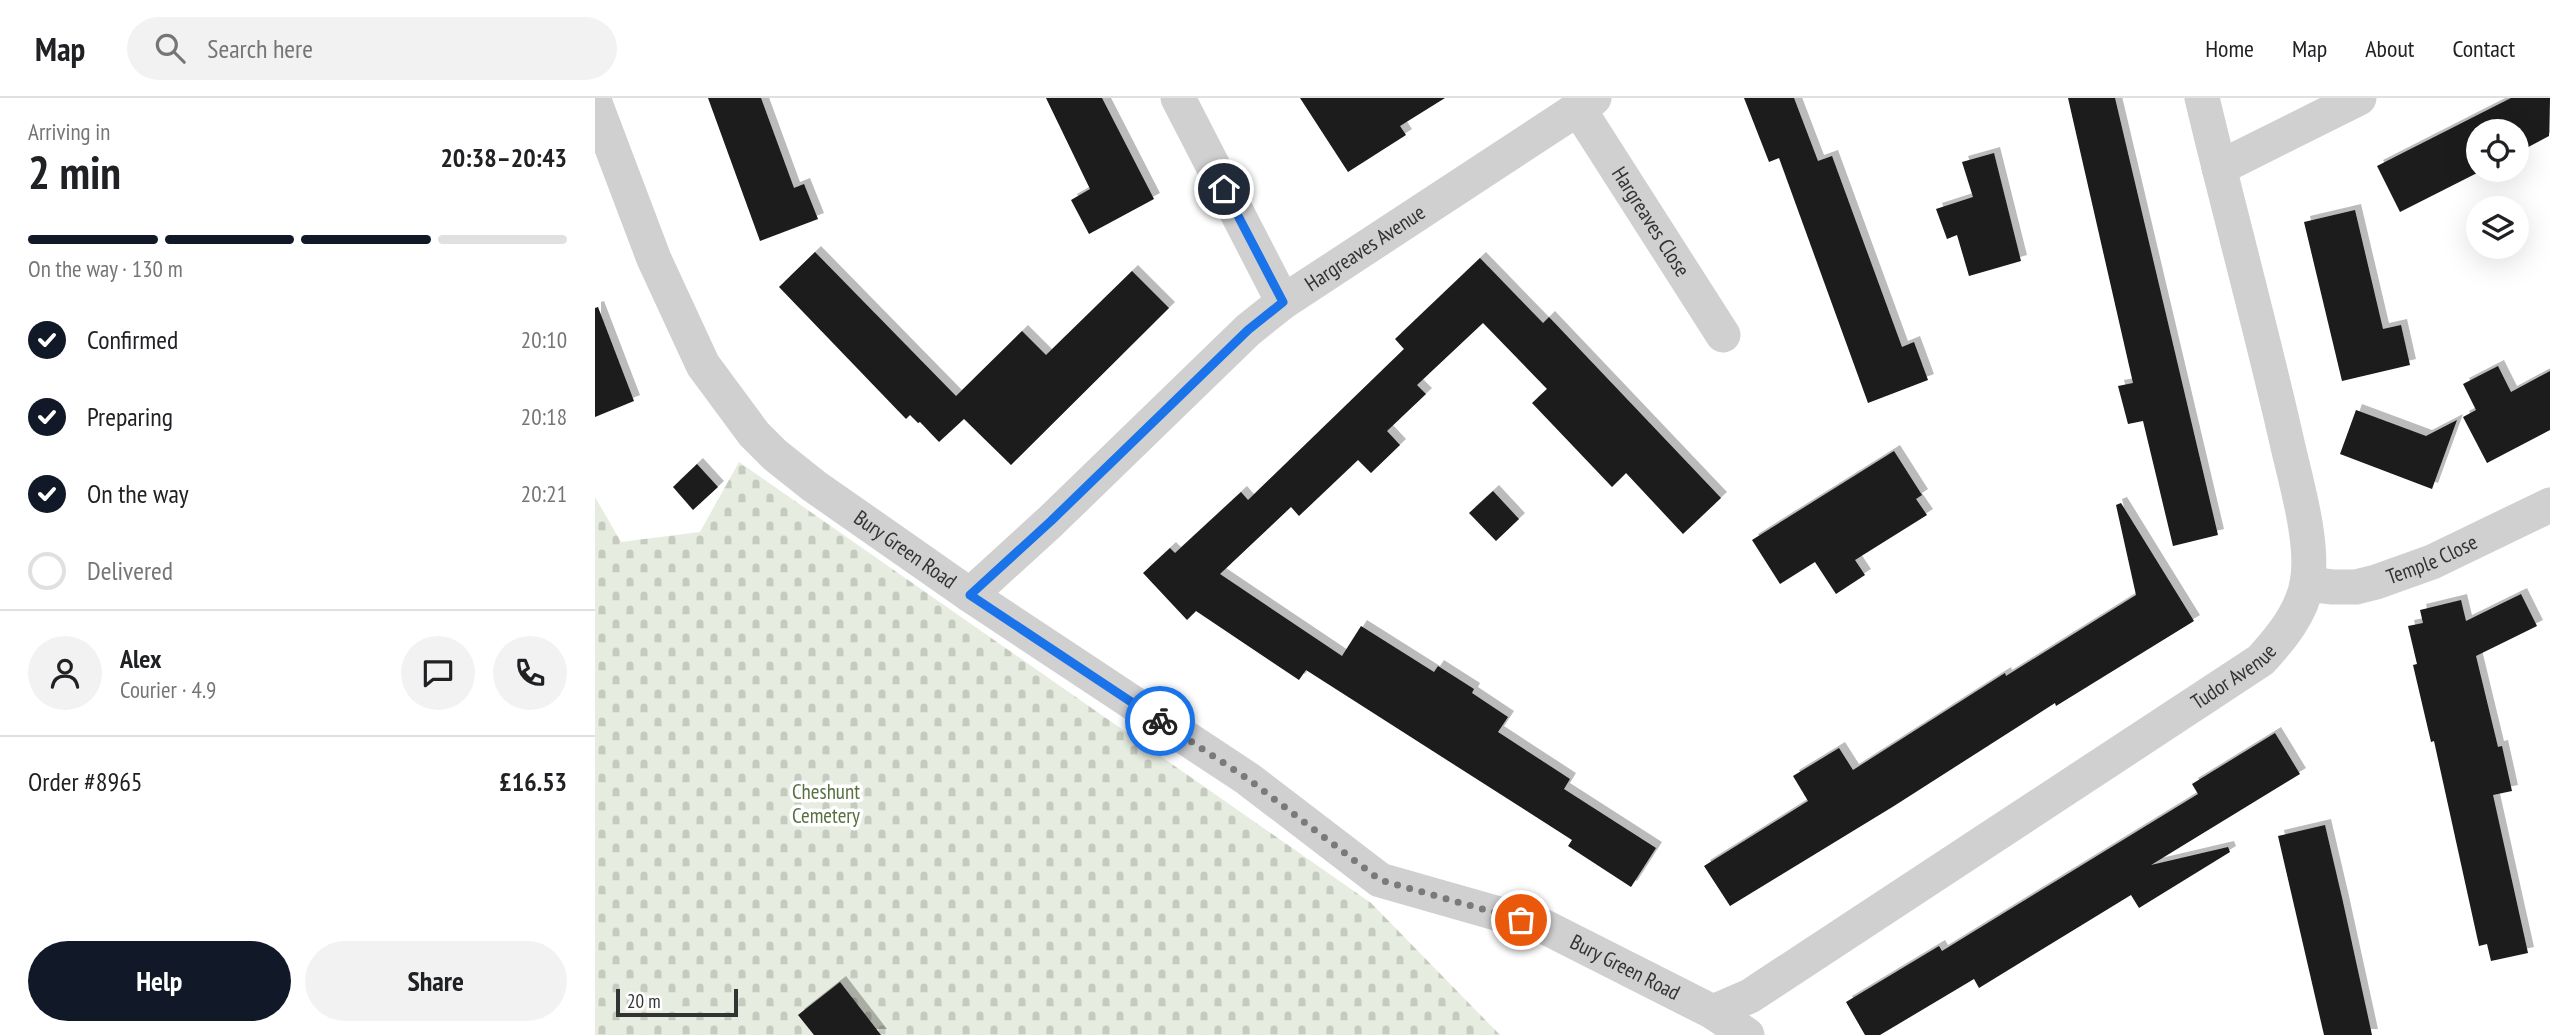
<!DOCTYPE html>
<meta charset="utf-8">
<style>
body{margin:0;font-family:"PT Sans Narrow",sans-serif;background:#f2f2f2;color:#202124;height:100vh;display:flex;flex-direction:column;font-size:26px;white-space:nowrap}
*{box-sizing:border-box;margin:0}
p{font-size:23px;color:#757577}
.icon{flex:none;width:38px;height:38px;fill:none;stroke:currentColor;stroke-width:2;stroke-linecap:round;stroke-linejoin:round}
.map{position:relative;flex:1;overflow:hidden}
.details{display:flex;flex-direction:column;background:#fff;width:595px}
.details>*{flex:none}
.buttons{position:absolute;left:1871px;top:21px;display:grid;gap:14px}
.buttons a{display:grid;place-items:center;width:63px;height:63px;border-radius:50%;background:#fff;box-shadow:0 7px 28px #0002;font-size:35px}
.scale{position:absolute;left:21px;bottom:18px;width:122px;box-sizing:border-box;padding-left:7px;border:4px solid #333;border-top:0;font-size:19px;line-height:24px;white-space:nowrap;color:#333;-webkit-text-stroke:5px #fff;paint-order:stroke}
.pin{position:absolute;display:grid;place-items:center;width:60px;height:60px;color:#fff;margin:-30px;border:4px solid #fff;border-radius:50%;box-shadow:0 2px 7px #0007}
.courier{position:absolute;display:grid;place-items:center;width:70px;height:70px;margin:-35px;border:5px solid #1a73e8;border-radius:50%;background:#fff;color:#222;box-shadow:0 2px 9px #0007}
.summary em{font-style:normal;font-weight:600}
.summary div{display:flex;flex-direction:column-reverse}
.summary{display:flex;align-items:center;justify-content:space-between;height:119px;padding:0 28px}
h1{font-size:46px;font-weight:600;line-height:52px}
.bar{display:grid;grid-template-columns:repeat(4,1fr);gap:10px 7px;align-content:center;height:84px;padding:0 28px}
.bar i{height:9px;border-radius:5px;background:#e0e0e0}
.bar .on{background:#111827}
.bar p{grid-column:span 4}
.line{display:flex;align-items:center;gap:18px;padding:0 28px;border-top:2px solid #e0e0e0}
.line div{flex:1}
.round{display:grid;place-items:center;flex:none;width:74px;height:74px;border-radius:37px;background:#f2f2f2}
ol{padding:0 28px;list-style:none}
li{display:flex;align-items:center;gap:21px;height:77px}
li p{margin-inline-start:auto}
li .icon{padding:7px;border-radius:50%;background:#111827;color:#fff;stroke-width:4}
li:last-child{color:#757577}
li i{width:38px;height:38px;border:4px solid #e0e0e0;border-radius:50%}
.cta{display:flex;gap:14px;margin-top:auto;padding:14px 28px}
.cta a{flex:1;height:80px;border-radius:42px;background:#111827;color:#fff;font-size:28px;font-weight:600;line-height:80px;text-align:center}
.cta a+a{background:#f2f2f2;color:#202124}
header{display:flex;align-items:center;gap:42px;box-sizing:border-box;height:98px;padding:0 35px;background:#fff;border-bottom:2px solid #e0e0e0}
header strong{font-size:33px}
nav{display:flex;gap:38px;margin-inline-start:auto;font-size:24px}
.search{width:490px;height:63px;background:#f2f2f2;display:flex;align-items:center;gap:18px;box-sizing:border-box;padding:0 24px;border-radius:38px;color:#757577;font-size:26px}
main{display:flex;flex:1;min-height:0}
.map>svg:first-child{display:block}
.cemetery{fill:url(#cemetery-stones)}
.building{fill:#1a1a1a;filter:url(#shadow)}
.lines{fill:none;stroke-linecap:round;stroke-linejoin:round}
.minor{stroke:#d0d0d0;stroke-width:35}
.done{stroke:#7a7a7a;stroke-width:7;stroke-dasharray:0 12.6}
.route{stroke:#1a73e8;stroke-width:9}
.labels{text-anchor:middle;stroke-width:7;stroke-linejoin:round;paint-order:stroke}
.street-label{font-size:21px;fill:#333;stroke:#fff}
.park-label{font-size:21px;fill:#56703f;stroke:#fff}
</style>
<header>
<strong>Map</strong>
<div class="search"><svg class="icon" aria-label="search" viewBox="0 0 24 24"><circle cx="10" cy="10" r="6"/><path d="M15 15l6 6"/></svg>Search here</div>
<nav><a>Home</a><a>Map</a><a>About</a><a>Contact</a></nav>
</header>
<main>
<section class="details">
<div class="summary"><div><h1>2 min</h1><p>Arriving in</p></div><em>20:38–20:43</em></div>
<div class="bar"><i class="on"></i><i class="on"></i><i class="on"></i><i></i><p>On the way · 130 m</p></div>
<ol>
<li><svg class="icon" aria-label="check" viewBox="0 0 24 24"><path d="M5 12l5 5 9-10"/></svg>Confirmed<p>20:10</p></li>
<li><svg class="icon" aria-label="check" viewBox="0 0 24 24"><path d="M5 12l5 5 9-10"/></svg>Preparing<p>20:18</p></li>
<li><svg class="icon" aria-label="check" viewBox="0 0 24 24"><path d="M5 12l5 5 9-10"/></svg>On the way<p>20:21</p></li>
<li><i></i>Delivered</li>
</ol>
<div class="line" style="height:126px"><a class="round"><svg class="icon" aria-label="person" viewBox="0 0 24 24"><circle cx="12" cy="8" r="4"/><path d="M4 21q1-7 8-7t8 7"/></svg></a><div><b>Alex</b><p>Courier · 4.9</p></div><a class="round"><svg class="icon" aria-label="chat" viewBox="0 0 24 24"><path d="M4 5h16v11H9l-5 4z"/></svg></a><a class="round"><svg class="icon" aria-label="phone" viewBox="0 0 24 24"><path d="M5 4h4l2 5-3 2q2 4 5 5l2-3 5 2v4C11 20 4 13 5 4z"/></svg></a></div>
<div class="line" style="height:91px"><div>Order #8965</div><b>£16.53</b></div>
<div class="cta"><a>Help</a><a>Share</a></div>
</section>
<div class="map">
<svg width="1955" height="937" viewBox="0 0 1955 937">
<defs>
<pattern id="cemetery-stones" width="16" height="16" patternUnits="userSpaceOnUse" patternTransform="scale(1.75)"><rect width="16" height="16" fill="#e6ecdf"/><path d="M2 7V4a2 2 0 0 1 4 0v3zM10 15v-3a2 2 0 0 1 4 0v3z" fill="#c6cbc0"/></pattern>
<filter id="shadow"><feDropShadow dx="6" dy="-6" stdDeviation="0" flood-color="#0004"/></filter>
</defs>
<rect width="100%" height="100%" fill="#fff"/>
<path class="cemetery" d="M144,364L776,805L905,937H0V399L26,444L105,434Z"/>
<g class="building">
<path d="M113,0H166L199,90L209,86L223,121L165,143Z"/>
<path d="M451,0H507L559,101L494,136L476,102L495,91Z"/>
<path d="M705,0H850L805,28L811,37L753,74Z"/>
<path d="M1149,0H1199L1223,63L1237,58L1307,249L1319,244L1333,282L1273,305L1184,60L1174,64Z"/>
<path d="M1473,0H1520L1623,437L1578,448L1548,323L1533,326L1523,288L1538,285Z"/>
<path d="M1916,0H1955L1954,38L1922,55V33H1883V72H1888L1805,114L1782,68Z"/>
<path d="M1399,55L1426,163L1374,178L1362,137L1352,141L1341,111L1378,99L1367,64Z"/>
<path d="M1760,112L1788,231L1806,227L1815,267L1747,283L1709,124Z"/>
<path d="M220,154L361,298L427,233L451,257L537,173L574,210L416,367L369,321L344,344L325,324L323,325L315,317L311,321L184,189Z"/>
<path d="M885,160L948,225L954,219L1126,400L1088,436L1031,375L1017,389L937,305L952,291L888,225L822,287L831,296L792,333L805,347L776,375L763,362L704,418L696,409L625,476L747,558L766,528L839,574L843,568L879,591L877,595L913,619L903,634L975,681L969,691L1061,750L1036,789L973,748L977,742L711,572L704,582L601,513L592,522L548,475L575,450L580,455L646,394L653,402L809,251L800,241Z"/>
<path d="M3,209L39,303L0,319V210Z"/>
<path d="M1903,268L1916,294L1955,273V332L1892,365L1868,319L1881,312L1868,286Z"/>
<path d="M1761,312L1831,338L1862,322L1837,391L1745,356Z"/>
<path d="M1299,353L1327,397L1321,401L1332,417L1260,462L1270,477L1241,496L1220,464L1185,486L1157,442Z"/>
<path d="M102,366L123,389L98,412L78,389Z"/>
<path d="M898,393L924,421L901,443L874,415Z"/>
<path d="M1526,405L1599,523L1461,608L1460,605L1299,708L1135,808L1109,768L1213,703L1198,678L1244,650L1258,672L1410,575L1411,578L1541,497L1521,407Z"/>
<path d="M1926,496L1942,528L1881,558L1903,649L1907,648L1917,693L1898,697L1933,855L1896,863L1892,846L1884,848L1839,643L1836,644L1818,567L1822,566L1813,528L1828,525L1825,512L1866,502L1871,523Z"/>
<path d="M1680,635L1705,676L1556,767L1633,749L1635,754L1544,810L1536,797L1384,890L1379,881L1285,937H1270L1251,904L1344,848L1347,853L1603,696L1597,686Z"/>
<path d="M1730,727L1748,804L1777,937H1729L1683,738Z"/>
<path d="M245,884L286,937H219L203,917Z"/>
</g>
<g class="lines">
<g class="minor">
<path d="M583,0L688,204"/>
<path id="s1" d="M0,5L59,161L108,267L159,336L180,357L219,388L375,497L653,681L785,782L950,829L1118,914L1152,937"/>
<path id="s2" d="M983,10L1128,237"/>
<path d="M1624,70L1764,0"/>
<path id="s3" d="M1712,486L1738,489H1761L1781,484L1837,464L1955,407"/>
<path id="s4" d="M375,497L456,423L653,232L688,204L999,0"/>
<path id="s5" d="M1118,914L1155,898L1666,562C1686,540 1706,516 1712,486C1720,445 1700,381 1691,340C1665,226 1634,113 1607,0"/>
</g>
</g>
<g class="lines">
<path class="done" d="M565,623L653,681L785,782L926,822"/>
<path class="route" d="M565,623L375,497L456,423L653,232L688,204L629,91"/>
</g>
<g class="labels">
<g class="street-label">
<text dy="7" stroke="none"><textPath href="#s2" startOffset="135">Hargreaves Close</textPath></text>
<text dy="7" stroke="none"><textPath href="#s4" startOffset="527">Hargreaves Avenue</textPath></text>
<text dy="7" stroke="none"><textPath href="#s1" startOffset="560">Bury Green Road</textPath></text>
<text dy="7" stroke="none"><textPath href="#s3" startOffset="130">Temple Close</textPath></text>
<text dy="7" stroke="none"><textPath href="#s5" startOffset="620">Tudor Avenue</textPath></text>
<text dy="7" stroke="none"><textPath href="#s1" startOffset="1400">Bury Green Road</textPath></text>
</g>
<g class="park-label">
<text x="231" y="701">Cheshunt<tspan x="231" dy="24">Cemetery</tspan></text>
</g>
</g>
</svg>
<div class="buttons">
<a><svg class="icon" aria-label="locate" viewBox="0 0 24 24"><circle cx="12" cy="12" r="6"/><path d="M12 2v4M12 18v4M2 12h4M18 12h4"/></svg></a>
<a><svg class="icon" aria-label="layers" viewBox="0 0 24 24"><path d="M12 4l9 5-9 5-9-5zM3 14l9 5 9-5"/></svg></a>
</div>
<div class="scale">20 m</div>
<div class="pin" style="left:926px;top:822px;background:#ea580c"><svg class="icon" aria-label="bag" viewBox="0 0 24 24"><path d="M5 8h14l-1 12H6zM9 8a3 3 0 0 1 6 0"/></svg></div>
<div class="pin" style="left:629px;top:91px;background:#1f2937"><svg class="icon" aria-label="home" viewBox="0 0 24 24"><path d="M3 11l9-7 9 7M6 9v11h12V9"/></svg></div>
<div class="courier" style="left:565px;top:623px"><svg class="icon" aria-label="bike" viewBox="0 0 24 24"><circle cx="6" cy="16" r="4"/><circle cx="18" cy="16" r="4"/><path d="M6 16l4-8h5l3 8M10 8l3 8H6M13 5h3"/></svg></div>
</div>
</main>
